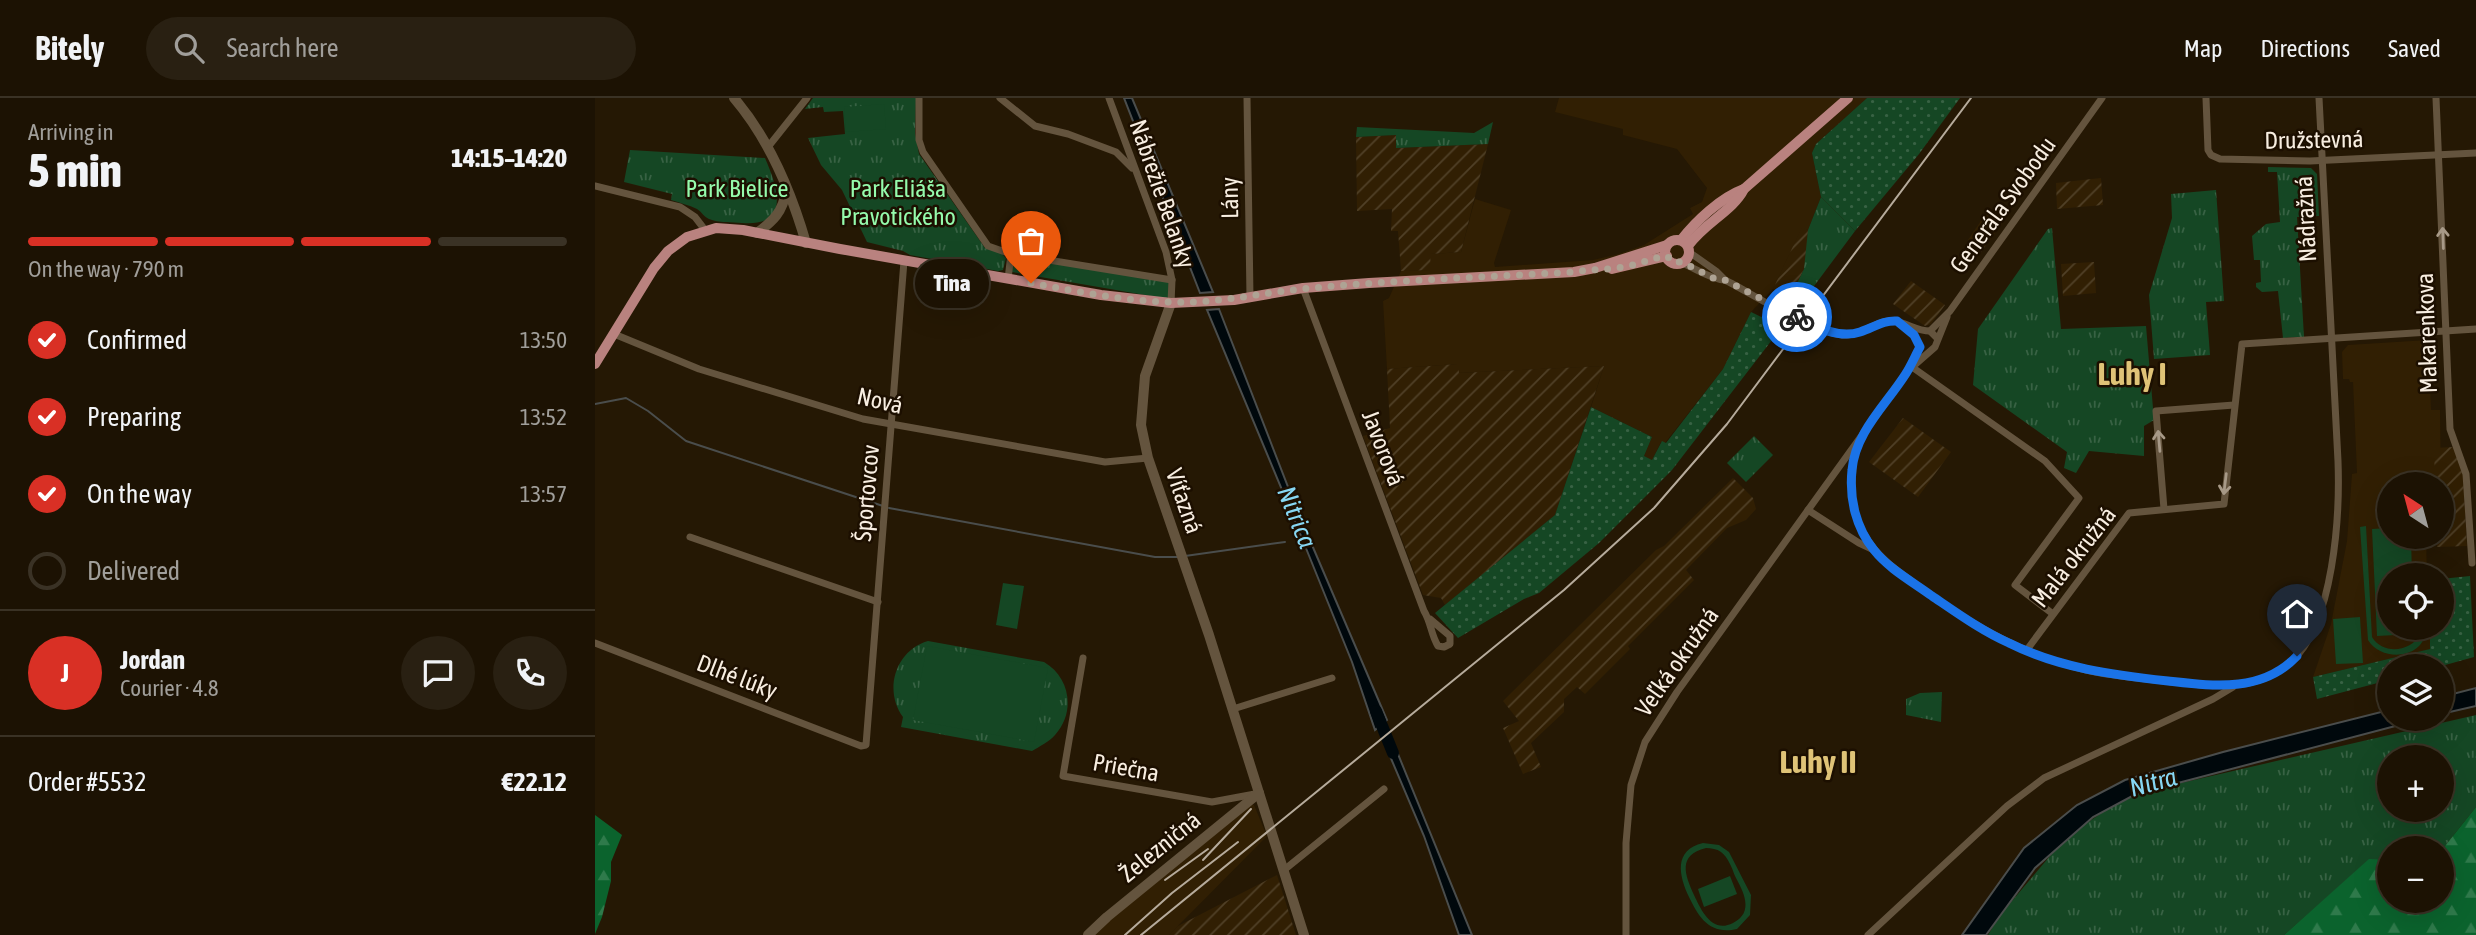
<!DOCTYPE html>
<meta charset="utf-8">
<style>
body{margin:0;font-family:"Asap Condensed",sans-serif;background:#292012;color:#f1f3f6;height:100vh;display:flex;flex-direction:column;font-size:26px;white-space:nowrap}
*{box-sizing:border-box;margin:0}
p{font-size:23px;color:#a09e9a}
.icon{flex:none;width:38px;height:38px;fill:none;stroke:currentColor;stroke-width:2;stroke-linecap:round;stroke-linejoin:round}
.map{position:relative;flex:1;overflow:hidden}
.details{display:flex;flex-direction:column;background:#1c1203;width:595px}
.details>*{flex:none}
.needle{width:46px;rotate:324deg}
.controls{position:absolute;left:1782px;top:374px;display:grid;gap:14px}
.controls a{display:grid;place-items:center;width:77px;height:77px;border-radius:50%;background:#1c1203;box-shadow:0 7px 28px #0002,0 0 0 2px #3a3225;font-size:35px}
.pin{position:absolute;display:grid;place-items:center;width:60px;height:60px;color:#fff;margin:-72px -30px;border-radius:50% 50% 50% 0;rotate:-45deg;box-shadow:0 0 7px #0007}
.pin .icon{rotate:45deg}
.courier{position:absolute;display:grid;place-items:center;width:70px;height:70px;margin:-35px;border:5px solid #1a73e8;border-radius:50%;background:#fff;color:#222;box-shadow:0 2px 9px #0007}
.bubble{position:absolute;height:49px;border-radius:24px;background:#1c1203;box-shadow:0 7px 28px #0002,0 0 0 2px #3a3225;font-size:23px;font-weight:800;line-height:49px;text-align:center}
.head em{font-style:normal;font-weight:800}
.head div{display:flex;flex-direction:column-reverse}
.head{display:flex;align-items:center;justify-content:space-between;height:119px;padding:0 28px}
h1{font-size:46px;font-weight:800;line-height:52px}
.bar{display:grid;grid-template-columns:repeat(4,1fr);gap:10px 7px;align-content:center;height:84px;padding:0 28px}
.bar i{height:9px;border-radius:5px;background:#3a3225}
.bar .on{background:#d93025}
.bar p{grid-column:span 4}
.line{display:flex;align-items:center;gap:18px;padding:0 28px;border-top:2px solid #3a3225}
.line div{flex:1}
.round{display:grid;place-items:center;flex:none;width:74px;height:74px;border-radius:37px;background:#292012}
ol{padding:0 28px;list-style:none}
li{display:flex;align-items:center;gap:21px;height:77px}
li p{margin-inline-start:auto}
li .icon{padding:7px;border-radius:50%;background:#d93025;color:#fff;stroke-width:4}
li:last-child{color:#a09e9a}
li i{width:38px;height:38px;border:4px solid #3a3225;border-radius:50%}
header{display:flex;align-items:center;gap:42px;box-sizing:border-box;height:98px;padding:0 35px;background:#1c1203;border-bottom:2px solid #3a3225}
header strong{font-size:33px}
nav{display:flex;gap:38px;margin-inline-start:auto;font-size:24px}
.search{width:490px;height:63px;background:#292012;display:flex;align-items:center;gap:18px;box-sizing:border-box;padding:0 24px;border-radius:38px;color:#a09e9a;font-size:26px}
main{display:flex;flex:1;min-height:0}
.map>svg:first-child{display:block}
.built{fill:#311f03}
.industrial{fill:url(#industrial-furrows)}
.grass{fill:url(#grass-tufts);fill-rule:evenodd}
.forest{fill:url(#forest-firs)}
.garden{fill:url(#garden-dots)}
.pitch{fill:#154724;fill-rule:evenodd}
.water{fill:#00080c;stroke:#4a4d4c;stroke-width:2}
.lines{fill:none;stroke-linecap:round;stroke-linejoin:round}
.stream{stroke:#4a4d4c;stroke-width:2}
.river{stroke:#00080c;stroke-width:12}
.street{stroke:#64543e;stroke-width:7}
.secondary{stroke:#64543e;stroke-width:10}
.primary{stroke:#b9827f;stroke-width:10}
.rail{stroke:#b6ab9c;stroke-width:2}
.oneway{stroke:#a79987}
.done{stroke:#aea394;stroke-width:7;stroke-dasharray:0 12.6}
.route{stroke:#1a73e8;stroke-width:9}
.labels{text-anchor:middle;stroke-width:5;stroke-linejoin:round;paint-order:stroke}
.street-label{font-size:24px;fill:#f8eee1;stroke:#1c0f00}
.park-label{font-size:24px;fill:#95fbac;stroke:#1c0f00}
.water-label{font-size:26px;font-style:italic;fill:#87d7f3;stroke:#1c0f00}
.district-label{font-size:32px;font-weight:bold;fill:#dfc377;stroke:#1c0f00}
</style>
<header>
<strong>Bitely</strong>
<div class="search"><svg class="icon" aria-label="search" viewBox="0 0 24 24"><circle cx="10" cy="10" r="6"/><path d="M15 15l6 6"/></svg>Search here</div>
<nav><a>Map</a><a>Directions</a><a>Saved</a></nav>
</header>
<main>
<section class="details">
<div class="head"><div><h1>5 min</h1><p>Arriving in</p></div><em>14:15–14:20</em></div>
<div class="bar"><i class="on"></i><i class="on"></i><i class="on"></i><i></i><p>On the way · 790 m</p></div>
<ol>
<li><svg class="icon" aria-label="check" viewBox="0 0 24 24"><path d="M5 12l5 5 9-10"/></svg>Confirmed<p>13:50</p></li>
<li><svg class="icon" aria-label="check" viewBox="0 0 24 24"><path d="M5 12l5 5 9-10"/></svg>Preparing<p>13:52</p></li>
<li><svg class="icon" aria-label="check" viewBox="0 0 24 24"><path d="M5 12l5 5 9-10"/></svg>On the way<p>13:57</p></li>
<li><i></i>Delivered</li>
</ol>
<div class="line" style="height:126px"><b class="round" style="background:#d93025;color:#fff">J</b><div><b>Jordan</b><p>Courier · 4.8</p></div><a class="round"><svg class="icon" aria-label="chat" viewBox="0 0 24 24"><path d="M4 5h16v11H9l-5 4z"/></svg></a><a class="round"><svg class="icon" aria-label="phone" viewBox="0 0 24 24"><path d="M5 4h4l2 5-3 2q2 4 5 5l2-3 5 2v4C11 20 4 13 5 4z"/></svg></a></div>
<div class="line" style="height:91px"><div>Order #5532</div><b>€22.12</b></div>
</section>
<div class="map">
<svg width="1881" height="837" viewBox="0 0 1881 837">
<defs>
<pattern id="industrial-furrows" width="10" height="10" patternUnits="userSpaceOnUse" patternTransform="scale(1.75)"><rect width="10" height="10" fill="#311f03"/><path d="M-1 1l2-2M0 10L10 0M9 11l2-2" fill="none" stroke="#504027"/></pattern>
<pattern id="grass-tufts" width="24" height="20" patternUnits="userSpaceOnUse" patternTransform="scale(1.75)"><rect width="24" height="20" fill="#154724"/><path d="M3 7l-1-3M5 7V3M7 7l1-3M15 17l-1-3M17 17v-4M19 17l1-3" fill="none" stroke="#386244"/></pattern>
<pattern id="forest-firs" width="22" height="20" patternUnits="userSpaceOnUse" patternTransform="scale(1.75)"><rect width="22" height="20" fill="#0b632d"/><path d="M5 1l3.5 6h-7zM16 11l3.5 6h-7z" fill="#2f7a4b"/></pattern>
<pattern id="garden-dots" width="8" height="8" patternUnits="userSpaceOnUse" patternTransform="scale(1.75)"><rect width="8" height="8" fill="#154724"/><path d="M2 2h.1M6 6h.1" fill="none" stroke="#386244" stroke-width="1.8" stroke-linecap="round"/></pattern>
</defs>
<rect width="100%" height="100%" fill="#251804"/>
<g class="built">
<path d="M964,0H1272L1221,46L1217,55L1226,99L1213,132L1207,130L1178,191L1156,214L1128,271L1070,345L1066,344L1057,362L1049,358L1057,339L996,309L1009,268L863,275V266L792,271L788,203L794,200L806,173L835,172V156L866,154L880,101L916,112L899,165L900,169L998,162L1024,156L1049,147L1098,116L1095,110L1107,104L1112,90L1082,51L1028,37V31L960,14Z"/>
<path d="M1833,242L1836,312H1845L1846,387H1794V439H1831L1832,478H1794V530H1835L1836,551L1718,579L1736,526L1752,443L1757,376L1762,375L1758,284H1755L1754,281H1748L1747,254L1753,247Z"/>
<path d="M655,707H659L672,738L574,837H493Z"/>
</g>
<g class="industrial">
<path d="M801,37L802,50L893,46L866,154L835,156L836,172L806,173L803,133H796L797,111L762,113L761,39Z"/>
<path d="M1506,80L1508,107L1462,111L1461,85Z"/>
<path d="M1392,114L1407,125L1386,154L1373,142Z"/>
<path d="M1207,129L1213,132L1212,155L1209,171L1196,199L1178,191Z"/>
<path d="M1499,164L1501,195L1468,198L1466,166Z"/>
<path d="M1316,183L1350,207L1336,226L1330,228L1298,206Z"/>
<path d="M863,266L864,275L1009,268L960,417L850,507L846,500L828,497L768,338L795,330L792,271Z"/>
<path d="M1308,320L1356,354L1323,399L1274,364Z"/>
<path d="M1859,349L1868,377L1872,448L1842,449V439H1846V387H1840L1839,350Z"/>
<path d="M1138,380L1158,400L1161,411L1151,422L1132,430L1091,472L1099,482L1033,548L1035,551L990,596L982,589L969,601V614L936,645L946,669L928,676L908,630L924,623L908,603L1061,452L1069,448Z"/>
<path d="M682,777L701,837H574L583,828Z"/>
</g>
<g class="grass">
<path d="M218,0H321L320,35L324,56L390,150L404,153L411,160L408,172L403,173L315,157L308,153L272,144L247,92L226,67L213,40L250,36L248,13L229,14L228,9L210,11Z"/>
<path d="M898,24L893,46L801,50V37L761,39L762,29L879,35Z"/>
<path d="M35,52L170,60C182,88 197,129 147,125C137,124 124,125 114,121C109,119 107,114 102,111C94,107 85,105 76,102L77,96L29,84Z"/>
<path d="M1673,69L1716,70L1722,76L1724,118L1702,119L1709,239L1688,240L1683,193L1667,194L1661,189V185L1666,184L1665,162H1659L1657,138L1671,126L1685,124L1682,74H1673Z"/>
<path d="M1621,92L1629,203L1611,204L1615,257L1559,261L1554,197L1577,120L1576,96Z"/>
<path d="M1226,99L1260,133L1202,211L1192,206L1209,171L1213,132Z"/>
<path d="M1457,130L1466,231L1551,228L1559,322L1549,328V358L1494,353L1481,375L1469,370L1472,354L1378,287L1383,231L1453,131Z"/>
<path d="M418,159L574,184L573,201L417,174Z"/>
<path d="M1159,338L1178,357L1151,384L1132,365Z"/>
<path d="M333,543L449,564C475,579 481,614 460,637C454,644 445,648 437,653L306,629L308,619C288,592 301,552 333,543Z"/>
<path d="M1347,594L1346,624L1311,617V601L1325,595Z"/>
<path d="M1881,617V709L1846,753V751H1794V762H1774L1689,837H1393L1405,817L1472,738L1534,697ZM1794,660H1846V712H1794Z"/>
</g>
<g class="forest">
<path d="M1881,709V837H1689L1774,761L1794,762V803H1846V753Z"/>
<path d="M0,717L27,737L16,764V783L7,819L0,836Z"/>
</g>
<g class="garden">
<path d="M1272,0H1365L1324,56L1260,133L1226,99L1217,55L1221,46Z"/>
<path d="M1156,214L1187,229L1077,372L1004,445L944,495L929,501L863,540L840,515L960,417L996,309L1057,339L1049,358L1057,362L1067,343L1071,345L1128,271Z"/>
<path d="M1875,478L1879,559L1843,569H1794V582L1722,601L1718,579L1835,551V530H1846V481Z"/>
</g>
<g class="pitch">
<path d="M289,6L291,31L251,34L249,9Z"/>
<path d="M1771,428L1777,539C1788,557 1815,554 1825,537L1824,530H1831C1831,561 1787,565 1773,542L1765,429Z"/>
<path d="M1794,430V439H1816L1817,478H1794V530H1820V536L1782,538L1777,431Z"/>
<path d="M408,485L429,488L422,531L401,527Z"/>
<path d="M1765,519L1768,565L1741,566L1738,521Z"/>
<path d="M332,548L453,570L439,644L318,622Z"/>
<path d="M1108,745L1124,747L1134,754L1156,797L1155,817L1142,831C1115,837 1104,820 1094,799C1084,778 1078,752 1108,745ZM1111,750C1116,750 1122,751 1126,754C1133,759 1137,770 1140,778C1148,793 1160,814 1138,825C1117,836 1106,812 1099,797C1090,777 1082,757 1111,750Z"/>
<path d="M1135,778L1142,796L1109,809L1103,791Z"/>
</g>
<g class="water">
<path d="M529,0H537L618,194L605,195Z"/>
<path d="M624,211L702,412L792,622L780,632L757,564L700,423L612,212Z"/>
<path d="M1881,590V608L1846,616V599Z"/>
<path d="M1794,612V621H1827L1541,696L1498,719L1440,770L1391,837H1367L1429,750L1482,707L1530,682L1628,654Z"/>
<path d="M796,639L877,837H864L829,738L789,644Z"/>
</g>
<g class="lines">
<g class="stream">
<path d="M0,306L31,300L53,313L91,343L288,408"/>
<path d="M294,410L560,459H584"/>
<path d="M590,458L690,444"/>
</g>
<path class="river" d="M781,613L798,655"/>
<g class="street">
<path d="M324,0V42L328,54L393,148L416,156L577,182"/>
<path d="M405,0L440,28L473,36L521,54L537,70"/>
<path d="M514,0L571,154L577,182L576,205"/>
<path d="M652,0L655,199"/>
<path d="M1611,0L1613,52L1616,57L1625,61L1715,63L1881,55"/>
<path d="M1841,0L1855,331L1871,376L1877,465"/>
<path d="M173,49L212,0"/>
<path d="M0,88L85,109L100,119L110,132"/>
<path d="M1094,154L1121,173L1130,182C1158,196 1224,239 1253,237C1269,236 1283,221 1299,223C1312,225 1322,233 1335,233L1342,240"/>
<path d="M1087,165C1100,170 1115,181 1129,182"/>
<path d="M413,181L416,156"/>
<path d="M708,190L829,513C836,524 836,537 843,548L849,549L855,546V538L835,521"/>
<path d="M1335,233L1355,213L1507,0"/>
<path d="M19,236L104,271L268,321L510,364L553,360"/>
<path d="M1317,269L1450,363L1484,400L1420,487L1458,516"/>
<path d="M1316,270L1340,249L1352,219"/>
<path d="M1261,348C1256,378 1253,409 1269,436C1282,460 1304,474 1326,490C1376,527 1430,558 1491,572C1517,578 1543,580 1570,583C1614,588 1660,596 1696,564C1739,526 1745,417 1743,363L1724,0"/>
<path d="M1569,411L1561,313L1639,307"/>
<path d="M1213,412L1264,445L1279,452"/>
<path d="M95,439L283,504"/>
<path d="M0,545L266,648L271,647L309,163"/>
<path d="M1431,553L1534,415L1629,406L1647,246L1881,231"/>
<path d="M488,560L468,678L617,704L660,696"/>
<path d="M638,611L737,580"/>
<path d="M689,772L789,691"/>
<path d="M1031,837V745L1036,687L1050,644L1082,594L1311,276L1325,249L1319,237L1302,223"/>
<path d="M1273,837L1412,708L1449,680L1618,601L1638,589"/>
</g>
<g class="secondary">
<path d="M139,0C174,41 196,93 211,145"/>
<path d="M162,135C178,123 188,114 191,93"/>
<path d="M576,205L550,278L546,327L553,360L614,537L709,837"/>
<path d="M493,837L512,819L664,695"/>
</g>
<g class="primary">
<path d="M1086,142C1101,123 1125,100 1149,91"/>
<circle cx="1082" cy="154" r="12"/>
<path d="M1093,148C1109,125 1138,113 1149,91L1253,0"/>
<path d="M1017,171L1072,158"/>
<path d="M0,266L59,170L73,153L92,139L121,130L148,132L245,151L506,197L576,205L639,202L708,190L774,185L979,174L1000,170L1072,147"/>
</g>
<g class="rail">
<path d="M608,762L656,711"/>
<path d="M570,782L613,751"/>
<path d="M530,837L577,795L643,744"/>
<path d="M546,837L969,492L1059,410L1132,326L1376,0"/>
</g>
</g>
<defs><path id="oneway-shaft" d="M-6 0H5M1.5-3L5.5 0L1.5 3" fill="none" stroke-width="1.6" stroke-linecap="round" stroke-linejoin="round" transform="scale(1.75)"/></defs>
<g class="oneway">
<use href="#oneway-shaft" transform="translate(1848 140) rotate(-92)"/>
<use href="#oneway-shaft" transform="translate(1564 343) rotate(-95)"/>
<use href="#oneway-shaft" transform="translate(1630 386) rotate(97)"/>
</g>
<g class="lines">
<path class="done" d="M436,185C481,193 527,203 574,204C623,206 669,194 717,190C804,182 891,179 979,174C997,171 1015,172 1034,168C1047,165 1058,160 1072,158L1078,164H1087L1122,182H1130L1202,219"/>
<path class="route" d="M1202,219C1220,229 1244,241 1265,234C1278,230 1288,222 1302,223L1319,237L1325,249C1320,258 1316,268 1310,277C1290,308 1260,335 1257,372C1254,401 1261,430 1279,452C1294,471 1318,484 1337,498C1362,515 1387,533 1414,545C1464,570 1518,577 1573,583C1618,588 1667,595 1702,558"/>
</g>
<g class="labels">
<g class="street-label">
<text transform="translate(1719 42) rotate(-1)" y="8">Družstevná</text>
<text transform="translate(567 96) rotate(71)" y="8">Nábrežie Belanky</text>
<text transform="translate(635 100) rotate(-91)" y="8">Lány</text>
<text transform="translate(1408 107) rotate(-54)" y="8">Generála Svobodu</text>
<text transform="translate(1711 121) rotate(-93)" y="8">Nádražná</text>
<text transform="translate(1832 235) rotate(-92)" y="8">Makarenkova</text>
<text transform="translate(285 303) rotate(13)" y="8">Nová</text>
<text transform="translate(788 350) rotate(69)" y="8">Javorová</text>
<text transform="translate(272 395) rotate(-85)" y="8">Športovcov</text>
<text transform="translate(589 403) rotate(71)" y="8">Víťazná</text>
<text transform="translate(1479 459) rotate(-52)" y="8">Malá okružná</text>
<text transform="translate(1082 564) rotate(-55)" y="8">Veľká okružná</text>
<text transform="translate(142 579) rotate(21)" y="8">Dlhé lúky</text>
<text transform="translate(531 670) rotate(10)" y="8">Priečna</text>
<text transform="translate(565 749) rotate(-39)" y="8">Železničná</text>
</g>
<g class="park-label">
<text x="142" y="99">Park Bielice</text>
<text x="303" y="99">Park Eliáša<tspan x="303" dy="28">Pravotického</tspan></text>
</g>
<g class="water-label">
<text transform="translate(702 419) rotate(68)" y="9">Nitrica</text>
<text transform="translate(1558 684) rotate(-15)" y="9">Nitra</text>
</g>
<g class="district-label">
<text x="1537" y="287">Luhy I</text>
<text x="1223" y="675">Luhy II</text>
</g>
</g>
</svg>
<div class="controls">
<a><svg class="needle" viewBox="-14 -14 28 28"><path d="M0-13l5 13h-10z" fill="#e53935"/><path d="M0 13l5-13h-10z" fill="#a09e9a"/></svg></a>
<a><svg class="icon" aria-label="locate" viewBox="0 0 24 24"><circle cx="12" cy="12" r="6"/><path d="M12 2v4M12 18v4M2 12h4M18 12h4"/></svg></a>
<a><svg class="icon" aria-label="layers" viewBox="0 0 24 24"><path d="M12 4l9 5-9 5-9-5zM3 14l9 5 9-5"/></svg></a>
<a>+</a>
<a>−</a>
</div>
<div class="pin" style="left:436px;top:185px;background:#ea580c"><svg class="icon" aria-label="bag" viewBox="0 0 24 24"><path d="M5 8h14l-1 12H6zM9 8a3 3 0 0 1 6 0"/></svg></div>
<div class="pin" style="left:1702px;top:558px;background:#1f2937"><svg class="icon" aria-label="home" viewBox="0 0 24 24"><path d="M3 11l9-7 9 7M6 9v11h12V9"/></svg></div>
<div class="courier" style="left:1202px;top:219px"><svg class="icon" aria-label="bike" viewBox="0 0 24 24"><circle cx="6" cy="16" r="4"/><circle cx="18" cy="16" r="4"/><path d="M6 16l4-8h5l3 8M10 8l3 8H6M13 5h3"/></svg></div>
<div class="bubble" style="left:320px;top:161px;width:74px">Tina</div>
</div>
</main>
